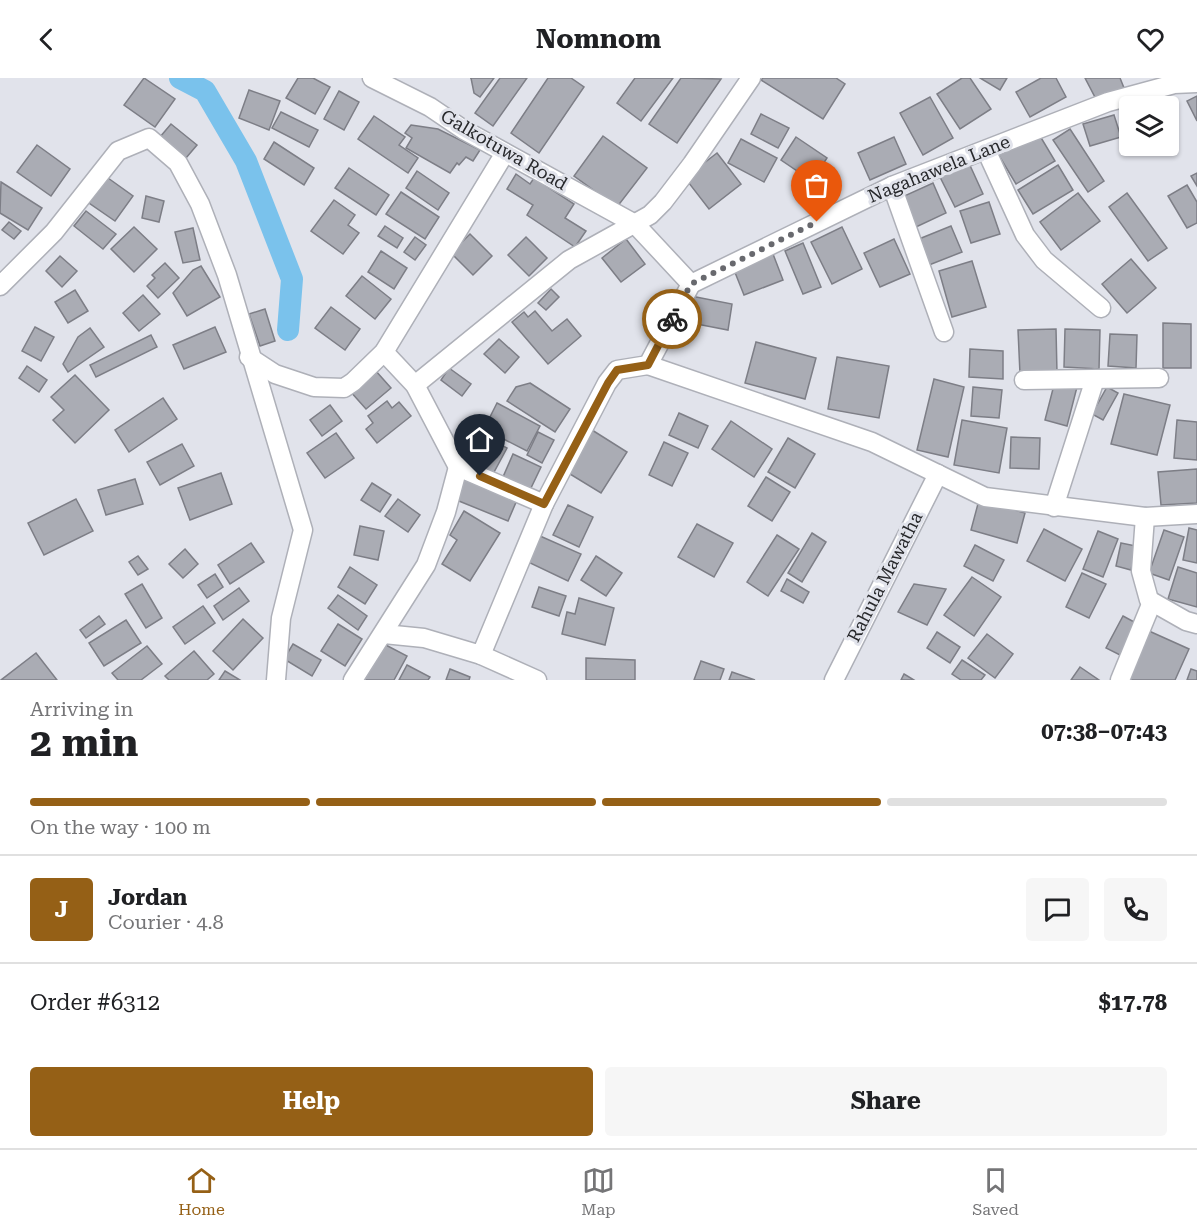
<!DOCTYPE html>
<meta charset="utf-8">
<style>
body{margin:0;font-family:"Roboto Serif",serif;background:#f6f6f6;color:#202124;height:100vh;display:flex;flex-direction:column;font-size:22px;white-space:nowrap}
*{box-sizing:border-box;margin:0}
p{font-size:20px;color:#757577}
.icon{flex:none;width:33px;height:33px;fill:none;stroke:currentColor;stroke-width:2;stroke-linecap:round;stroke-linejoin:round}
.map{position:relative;height:602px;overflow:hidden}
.drawer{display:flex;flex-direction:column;background:#fff;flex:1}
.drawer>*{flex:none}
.controls{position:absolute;left:1119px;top:18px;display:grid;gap:12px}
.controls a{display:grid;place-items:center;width:60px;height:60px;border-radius:6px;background:#fff;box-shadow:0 2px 4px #0004;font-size:30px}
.pin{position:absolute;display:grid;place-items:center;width:51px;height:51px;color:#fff;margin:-62px -26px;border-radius:50% 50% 50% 0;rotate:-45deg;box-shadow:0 0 6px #0007}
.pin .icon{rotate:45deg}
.courier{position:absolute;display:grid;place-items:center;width:60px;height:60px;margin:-30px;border:4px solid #956016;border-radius:50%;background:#fff;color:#222;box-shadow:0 2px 8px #0007}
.headline em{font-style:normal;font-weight:700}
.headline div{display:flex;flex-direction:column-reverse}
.headline{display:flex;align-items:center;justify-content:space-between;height:102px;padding:0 30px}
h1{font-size:39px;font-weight:700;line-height:45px}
.bar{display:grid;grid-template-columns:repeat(4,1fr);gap:9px 6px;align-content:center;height:72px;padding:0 30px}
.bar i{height:8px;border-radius:4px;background:#e0e0e0}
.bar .current{background:#956016}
.bar p{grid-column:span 4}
.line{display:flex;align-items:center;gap:15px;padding:0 30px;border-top:2px solid #e0e0e0}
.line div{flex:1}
.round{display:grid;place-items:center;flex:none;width:63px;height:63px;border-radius:6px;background:#f6f6f6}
.button{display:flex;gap:12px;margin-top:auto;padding:12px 30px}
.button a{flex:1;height:69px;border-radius:6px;background:#956016;color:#fff;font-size:24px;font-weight:700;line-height:69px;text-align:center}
.button a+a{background:#f6f6f6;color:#202124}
header{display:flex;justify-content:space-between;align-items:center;height:78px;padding:0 30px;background:#fff;font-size:27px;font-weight:700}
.tabs{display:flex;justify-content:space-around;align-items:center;height:84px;border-top:2px solid #e0e0e0;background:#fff;font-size:16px;color:#757577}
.tabs a{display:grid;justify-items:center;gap:3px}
.tabs .current{color:#956016}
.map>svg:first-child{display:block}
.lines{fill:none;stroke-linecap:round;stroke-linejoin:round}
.canal{stroke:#7ac2ec;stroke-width:22}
.building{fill:#aaacb4;stroke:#7d7e86;stroke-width:1.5}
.street-casing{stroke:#aeb0b8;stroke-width:21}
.street{stroke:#fff;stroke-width:18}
.done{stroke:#68696e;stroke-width:6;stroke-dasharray:0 10.8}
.route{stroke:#956016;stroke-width:8}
.labels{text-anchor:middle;stroke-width:6;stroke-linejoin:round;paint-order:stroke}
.street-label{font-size:18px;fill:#27282b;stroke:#e1e3eb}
</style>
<header><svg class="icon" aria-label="back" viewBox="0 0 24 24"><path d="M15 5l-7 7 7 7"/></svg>Nomnom<svg class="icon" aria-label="heart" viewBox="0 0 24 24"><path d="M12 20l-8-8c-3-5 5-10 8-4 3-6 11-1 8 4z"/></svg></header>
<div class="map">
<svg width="1197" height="602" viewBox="0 0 1197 602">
<rect width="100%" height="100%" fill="#e1e3eb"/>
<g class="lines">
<path class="canal" d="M180,0L205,13L246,83L292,201L288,252"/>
</g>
<g class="building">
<path d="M144,0L175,21L155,49L124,27Z"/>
<path d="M298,0H313L330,9L315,36L286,20Z"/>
<path d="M471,0H470H494L480,19L474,15Z"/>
<path d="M500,0H527L493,48L475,35Z"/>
<path d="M548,0H571L584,9L539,75L511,55Z"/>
<path d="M635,0H673L641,43L617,25Z"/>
<path d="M681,0L721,1L677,65L649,46Z"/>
<path d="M763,0H836L845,6L823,41L761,2Z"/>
<path d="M962,0H970L991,31L960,51L937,16Z"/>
<path d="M980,0H1007L1000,12Z"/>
<path d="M1041,0H1056L1066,19L1030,39L1016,14Z"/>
<path d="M1085,0H1120L1124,10L1097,23Z"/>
<path d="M249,12L280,23L269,52L239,40Z"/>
<path d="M339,13L359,24L344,52L324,41Z"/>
<path d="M1197,18V43L1187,23Z"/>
<path d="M930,19L953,60L923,77L900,35Z"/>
<path d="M281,34L318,52L309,69L272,50Z"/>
<path d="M1130,34V52L1125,35Z"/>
<path d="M761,36L789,50L778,70L751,56Z"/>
<path d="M1114,37L1121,59L1090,68L1083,46Z"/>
<path d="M374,38L405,59L399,67L418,80L408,95L358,61Z"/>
<path d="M171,46L197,67L186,80L160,59Z"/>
<path d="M411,47L438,51L480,72L473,83L466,79L459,87L457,85L450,95L406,70L412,60L405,55Z"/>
<path d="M1070,51L1104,103L1088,114L1053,62Z"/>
<path d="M1037,53L1055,83L1016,106L998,76Z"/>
<path d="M603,58L647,90L617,129L574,98Z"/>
<path d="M796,59L827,80L812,103L781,82Z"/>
<path d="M894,59L906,86L870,102L858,75Z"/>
<path d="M741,61L777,80L764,104L728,85Z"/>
<path d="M274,64L314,90L304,107L264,81Z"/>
<path d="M37,67L70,91L51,118L17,94Z"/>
<path d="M717,75L741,106L709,131L685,100Z"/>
<path d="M968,83L983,116L955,129L939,97Z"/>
<path d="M1058,87L1073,112L1033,136L1018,112Z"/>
<path d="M349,90L389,117L376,137L335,110Z"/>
<path d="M417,93L449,115L438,132L406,110Z"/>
<path d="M1197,95V108L1191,98Z"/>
<path d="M516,96L530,106L534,100L574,126L565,140L586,153L575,169L527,137L533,127L507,111Z"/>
<path d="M108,100L133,118L115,143L89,125Z"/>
<path d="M1,104L42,130L28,152L0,135Z"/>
<path d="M933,105L946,135L916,149L902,119Z"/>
<path d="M1187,107L1197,124V145L1187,150L1168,118Z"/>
<path d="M401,114L439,139L425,161L386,136Z"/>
<path d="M1078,115L1100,143L1061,172L1040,144Z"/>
<path d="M1127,115L1167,170L1148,183L1109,129Z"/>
<path d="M146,118L164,123L159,144L142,140Z"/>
<path d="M334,122L355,137L348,147L359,155L343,176L311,153Z"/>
<path d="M989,124L1000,156L971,165L960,133Z"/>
<path d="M86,133L116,156L103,171L74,148Z"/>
<path d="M9,144L21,153L14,161L2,152Z"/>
<path d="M385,148L403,160L397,170L378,158Z"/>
<path d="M951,148L962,174L929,187L919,161Z"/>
<path d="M134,149L157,171L134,194L111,171Z"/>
<path d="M842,149L862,191L832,206L811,164Z"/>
<path d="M193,150L200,182L183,185L175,154Z"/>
<path d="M470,156L492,178L473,197L451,175Z"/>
<path d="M415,159L426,167L415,182L404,174Z"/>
<path d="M526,159L547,180L529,198L508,177Z"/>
<path d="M626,161L645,186L621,204L602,180Z"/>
<path d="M894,161L910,196L880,209L864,175Z"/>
<path d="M803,165L821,209L803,216L785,173Z"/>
<path d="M381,173L407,190L394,211L368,194Z"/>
<path d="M773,176L783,202L744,217L734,192Z"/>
<path d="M60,178L77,193L62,209L46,193Z"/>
<path d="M1131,181L1156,210L1127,235L1102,206Z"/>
<path d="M972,183L986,229L952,239L939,193Z"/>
<path d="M165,185L179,200L158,220L147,208L155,200L152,197Z"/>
<path d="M201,188L220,219L187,238L173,215L193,192Z"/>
<path d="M362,198L391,221L375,241L346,218Z"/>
<path d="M551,211L559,219L546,232L538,225Z"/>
<path d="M75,212L88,233L68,245L55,224Z"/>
<path d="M143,217L160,236L139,253L123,235Z"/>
<path d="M691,218L732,226L728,252L686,244Z"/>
<path d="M331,229L360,251L345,272L315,250Z"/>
<path d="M265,231L275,263L260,268L249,236Z"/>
<path d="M535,233L552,253L567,241L581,258L548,286L512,244L524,234L528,239Z"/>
<path d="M1163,245L1191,246V290H1163Z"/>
<path d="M35,249L54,259L41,283L22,273Z"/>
<path d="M215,249L226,274L184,291L173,267Z"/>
<path d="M90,250L104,269L68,294L63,286L78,259Z"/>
<path d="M1056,251L1057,295L1020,296L1018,252Z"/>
<path d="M1065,251L1100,252L1099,291L1064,289Z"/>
<path d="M1110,256L1137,257L1136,290L1108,288Z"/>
<path d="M151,257L157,269L96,299L90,287Z"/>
<path d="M499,261L519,279L505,295L484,276Z"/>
<path d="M756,264L816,280L805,321L745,305Z"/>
<path d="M970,271L1003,273V301L969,299Z"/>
<path d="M837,279L889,288L879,340L828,331Z"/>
<path d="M27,288L47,302L39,314L19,300Z"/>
<path d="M449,290L471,306L462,318L441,302Z"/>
<path d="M375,292L391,310L366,331L350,313Z"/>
<path d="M75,297L109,332L75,365L53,342L64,332L51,319Z"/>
<path d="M934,301L964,309L948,379L917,372Z"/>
<path d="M1055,303L1077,309L1067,348L1045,342Z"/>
<path d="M530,305L570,331L555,354L507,323L516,309Z"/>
<path d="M973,309L1002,312L999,340L971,338Z"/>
<path d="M1107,309L1118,315L1103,342L1092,336Z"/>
<path d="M1124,316L1170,327L1157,377L1111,366Z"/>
<path d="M163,320L177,341L129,374L115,352Z"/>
<path d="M387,323L392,330L399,324L411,338L377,365L366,351L373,345L368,338Z"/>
<path d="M497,325L540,348L527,373L484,351Z"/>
<path d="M330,327L342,343L322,358L310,342Z"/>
<path d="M679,335L708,348L698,370L669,357Z"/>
<path d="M962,342L1007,350L999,395L954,387Z"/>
<path d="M1177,342L1197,344V382L1174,380Z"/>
<path d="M731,343L772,371L754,399L712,371Z"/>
<path d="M470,350L507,370L493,396L456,375Z"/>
<path d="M592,352L627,374L601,415L565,393Z"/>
<path d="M538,354L554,362L542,385L527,377Z"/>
<path d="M336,355L354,380L325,400L307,375Z"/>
<path d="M1011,359L1040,360L1039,391L1010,390Z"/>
<path d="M788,360L815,376L795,410L768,394Z"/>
<path d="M664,364L688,375L672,408L649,397Z"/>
<path d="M182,366L194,388L160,407L147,384Z"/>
<path d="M513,376L541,389L530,412L503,399Z"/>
<path d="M1197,391V425L1161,427L1158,394Z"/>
<path d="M221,395L232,426L190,442L178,410Z"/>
<path d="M463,399L517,422L508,443L454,421Z"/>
<path d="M766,399L790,414L772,443L748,428Z"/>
<path d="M135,401L143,426L106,437L98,412Z"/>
<path d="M372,405L391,417L380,434L361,422Z"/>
<path d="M76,421L93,453L44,477L28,445Z"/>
<path d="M398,421L420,437L408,454L385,438Z"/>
<path d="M979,422L1025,435L1017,465L971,452Z"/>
<path d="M568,427L593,439L579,469L553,457Z"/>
<path d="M464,433L500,455L470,503L442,486L457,462L450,457Z"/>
<path d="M697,446L733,465L714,499L678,479Z"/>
<path d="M360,448L384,453L378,482L354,477Z"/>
<path d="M1189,450L1197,452V485L1183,482Z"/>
<path d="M1044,451L1082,471L1065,503L1027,483Z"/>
<path d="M1164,452L1184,459L1169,502L1149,495Z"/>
<path d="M1098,453L1118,461L1103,499L1083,491Z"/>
<path d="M812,455L826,464L802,504L788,495Z"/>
<path d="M777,457L799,471L768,518L747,504Z"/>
<path d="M540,458L581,476L568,503L528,484Z"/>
<path d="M251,465L264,484L230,506L218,487Z"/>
<path d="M1121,465L1136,468L1131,492L1116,488Z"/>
<path d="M975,467L1004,482L993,503L964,488Z"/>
<path d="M185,471L198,486L183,500L169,486Z"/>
<path d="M138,478L148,491L138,497L129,484Z"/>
<path d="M596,478L622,495L606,518L581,502Z"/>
<path d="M350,489L377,507L365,526L338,509Z"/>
<path d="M1178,489L1197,495V529L1168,521Z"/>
<path d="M1082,495L1106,506L1089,540L1066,529Z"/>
<path d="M215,496L223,509L207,520L198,507Z"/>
<path d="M972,499L1001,519L974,558L944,537Z"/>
<path d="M787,501L809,514L803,525L781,513Z"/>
<path d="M142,506L162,540L146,550L125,516Z"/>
<path d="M914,506L946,511L927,547L898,534Z"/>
<path d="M539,509L566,518L559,538L532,529Z"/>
<path d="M239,510L249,523L223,542L214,528Z"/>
<path d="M338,517L367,538L358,552L328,530Z"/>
<path d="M579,520L614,530L605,567L562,556L567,534L575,536Z"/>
<path d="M203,528L215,545L185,566L173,549Z"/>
<path d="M99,538L105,546L86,560L80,552Z"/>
<path d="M1123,538L1138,546L1122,578L1106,570Z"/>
<path d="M243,541L263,560L233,592L213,573Z"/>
<path d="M126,542L141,565L104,588L89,565Z"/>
<path d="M338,546L362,561L345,588L321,573Z"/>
<path d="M1149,553L1189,571L1175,602H1128Z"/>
<path d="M937,554L960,569L950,585L927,570Z"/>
<path d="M987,556L1013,576L995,600L968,580Z"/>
<path d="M382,565L407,578L394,602H363Z"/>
<path d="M293,566L321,582L312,598L284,581Z"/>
<path d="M147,568L162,586L141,602H118L112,595Z"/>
<path d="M194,573L214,596L207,602H169L165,598Z"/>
<path d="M36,575L57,602H1Z"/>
<path d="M586,580L635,582V602H586Z"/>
<path d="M962,582L985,597L981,602H961L952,596Z"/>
<path d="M701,583L724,591L720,602H694Z"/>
<path d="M407,587L430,599L428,602H399Z"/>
<path d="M1080,589L1099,602H1071Z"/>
<path d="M450,591L470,599L469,602H446Z"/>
<path d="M1191,591L1197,593V602H1187Z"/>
<path d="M225,593L240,602H219Z"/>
<path d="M732,594L755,602H729Z"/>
<path d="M904,596L914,602H901Z"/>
</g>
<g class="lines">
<g class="street-casing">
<g id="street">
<path d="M372,0L430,29L464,52L635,146L691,206L648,287L617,292L607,305L544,426L481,577L424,560L384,556"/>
<path d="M986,72L1025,157L1044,182L1101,230"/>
<path d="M892,108L944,254"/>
<path d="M691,206L892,108L1108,24L1174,6L1197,5"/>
<path d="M0,208L54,154L118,73L149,60L178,85L200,126L227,197L303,452L281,540L276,602"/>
<path d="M384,274L415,307L458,389"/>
<path d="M249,279L275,296L314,309L344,310L353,304L384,274L505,75"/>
<path d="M648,287L872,364L985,419L1145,439L1197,436"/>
<path d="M1024,302L1159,300"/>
<path d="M415,307L569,182L650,137L663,124L692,86L751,0"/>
<path d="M1054,429L1095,301"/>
<path d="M1145,439L1141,493L1149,522L1186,543L1197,546"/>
<path d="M481,577L537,602"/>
<path d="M353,602L426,487L446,434L458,389L544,426"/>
<path d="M834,602L938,396"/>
<path d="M1120,602L1152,524"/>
</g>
</g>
<use href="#street" class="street"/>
</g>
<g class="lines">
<path class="done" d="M672,241L691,206L817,144"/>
<path class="route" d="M480,398L544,426L608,305L617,292L648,287L672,241"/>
</g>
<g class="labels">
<g class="street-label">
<text transform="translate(504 72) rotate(30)" y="6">Galkotuwa Road</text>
<text transform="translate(939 91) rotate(-22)" y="6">Nagahawela Lane</text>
<text transform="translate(885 499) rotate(-63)" y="6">Rahula Mawatha</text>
</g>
</g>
</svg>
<div class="controls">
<a><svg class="icon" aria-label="layers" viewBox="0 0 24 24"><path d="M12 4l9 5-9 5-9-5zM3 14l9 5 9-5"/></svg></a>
</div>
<div class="pin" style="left:817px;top:144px;background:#ea580c"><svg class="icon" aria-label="bag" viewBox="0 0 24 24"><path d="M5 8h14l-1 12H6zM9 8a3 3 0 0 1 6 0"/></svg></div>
<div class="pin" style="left:480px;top:398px;background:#1f2937"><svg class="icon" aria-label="home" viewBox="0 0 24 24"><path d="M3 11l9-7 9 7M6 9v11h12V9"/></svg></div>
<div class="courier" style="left:672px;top:241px"><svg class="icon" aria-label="bike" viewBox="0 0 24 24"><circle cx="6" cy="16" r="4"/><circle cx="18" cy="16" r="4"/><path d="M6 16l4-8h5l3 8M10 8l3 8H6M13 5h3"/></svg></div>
</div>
<section class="drawer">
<div class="headline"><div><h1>2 min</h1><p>Arriving in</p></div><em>07:38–07:43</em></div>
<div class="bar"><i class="current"></i><i class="current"></i><i class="current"></i><i></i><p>On the way · 100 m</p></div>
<div class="line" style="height:108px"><b class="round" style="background:#956016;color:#fff">J</b><div><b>Jordan</b><p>Courier · 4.8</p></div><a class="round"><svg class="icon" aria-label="chat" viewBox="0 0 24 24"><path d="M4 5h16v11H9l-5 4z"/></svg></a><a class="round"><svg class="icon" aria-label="phone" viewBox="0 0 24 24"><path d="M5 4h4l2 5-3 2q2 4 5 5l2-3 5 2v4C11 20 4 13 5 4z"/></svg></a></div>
<div class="line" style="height:78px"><div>Order #6312</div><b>$17.78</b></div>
<div class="button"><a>Help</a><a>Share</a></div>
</section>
<nav class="tabs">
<a class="current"><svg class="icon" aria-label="home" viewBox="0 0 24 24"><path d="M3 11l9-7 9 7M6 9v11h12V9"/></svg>Home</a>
<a><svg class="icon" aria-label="map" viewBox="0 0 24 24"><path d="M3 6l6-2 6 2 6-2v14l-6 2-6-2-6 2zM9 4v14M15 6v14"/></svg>Map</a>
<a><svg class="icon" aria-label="saved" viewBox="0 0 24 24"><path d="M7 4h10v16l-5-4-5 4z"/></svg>Saved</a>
</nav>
